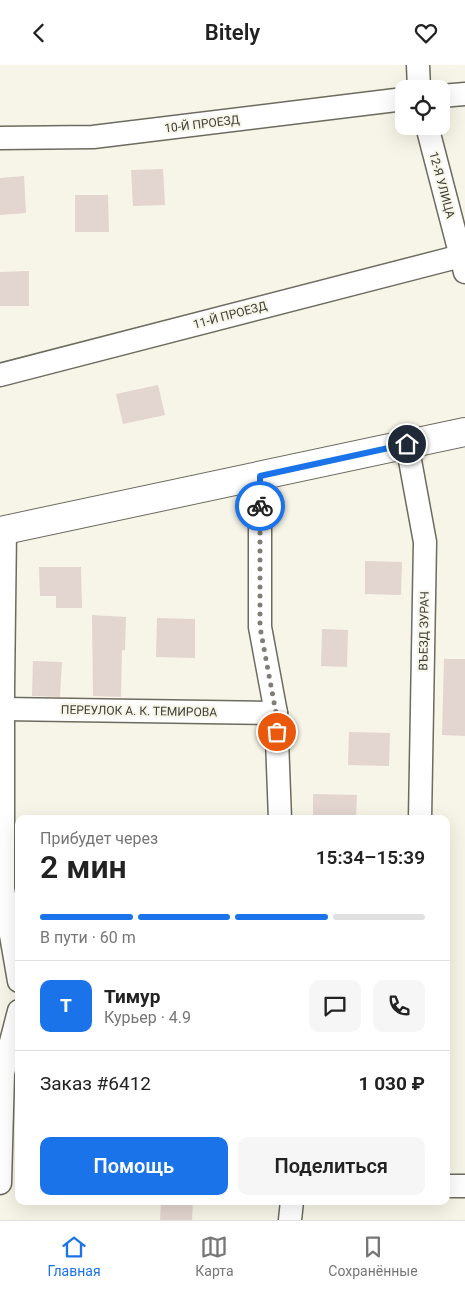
<!DOCTYPE html>
<html lang="ru">
<meta charset="utf-8">
<style>
body{margin:0;font-family:Roboto,sans-serif;background:#f6f6f6;color:#222;height:100vh;display:flex;flex-direction:column;font-size:19px;white-space:nowrap}
*{box-sizing:border-box;margin:0}
p{font-size:16px;color:#767676}
.icon{flex:none;width:28px;height:28px;fill:none;stroke:currentColor;stroke-width:2;stroke-linecap:round;stroke-linejoin:round}
.map{position:relative;flex:1;overflow:hidden}
.details{position:absolute;left:15px;top:750px;width:435px;height:390px;display:flex;flex-direction:column;background:#fff;border-radius:10px;box-shadow:0 5px 20px #0002}
.details>*{flex:none}
.buttons{position:absolute;left:395px;top:15px;display:grid;gap:10px}
.buttons a{display:grid;place-items:center;width:55px;height:55px;border-radius:10px;background:#fff;box-shadow:0 5px 20px #0002;font-size:25px}
.pin{position:absolute;display:grid;place-items:center;width:42px;height:42px;color:#fff;margin:-21px;border:2px solid #fff;border-radius:50%;box-shadow:0 1px 5px #0007}
.courier{position:absolute;display:grid;place-items:center;width:50px;height:50px;margin:-25px;border:4px solid #1a73e8;border-radius:50%;background:#fff;color:#222;box-shadow:0 1px 6px #0007}
.headline em{font-style:normal;font-weight:600}
.headline div{display:flex;flex-direction:column-reverse}
.headline{display:flex;align-items:center;justify-content:space-between;height:85px;padding:0 25px}
h1{font-size:32px;font-weight:600;line-height:38px}
.bar{display:grid;grid-template-columns:repeat(4,1fr);gap:8px 5px;align-content:center;height:60px;padding:0 25px}
.bar i{height:6px;border-radius:4px;background:#e0e0e0}
.bar .current{background:#1a73e8}
.bar p{grid-column:span 4}
.line{display:flex;align-items:center;gap:12px;padding:0 25px;border-top:1px solid #e0e0e0}
.line div{flex:1}
.round{display:grid;place-items:center;flex:none;width:52px;height:52px;border-radius:10px;background:#f6f6f6}
.button{display:flex;gap:10px;margin-top:auto;padding:10px 25px}
.button a{flex:1;height:58px;border-radius:10px;background:#1a73e8;color:#fff;font-size:20px;font-weight:600;line-height:58px;text-align:center}
.button a+a{background:#f6f6f6;color:#222}
header{display:flex;justify-content:space-between;align-items:center;height:65px;padding:0 25px;background:#fff;font-size:22px;font-weight:600}
.dock{display:flex;justify-content:space-around;align-items:center;height:70px;border-top:1px solid #e0e0e0;background:#fff;font-size:14px;color:#767676}
.dock a{display:grid;justify-items:center;gap:2px}
.dock .current{color:#1a73e8}
.map>svg:first-child{display:block}
.building{fill:#e3d5cf}
.lines{fill:none;stroke-linecap:round;stroke-linejoin:round}
.minor-casing{stroke:#6d6b5f;stroke-width:25}
.tertiary-casing{stroke:#6d6b5f;stroke-width:30}
.minor{stroke:#fff;stroke-width:22}
.tertiary{stroke:#fff;stroke-width:28}
.done{stroke:#7f7d75;stroke-width:5;stroke-dasharray:0 9}
.route{stroke:#1a73e8;stroke-width:6}
.labels{text-anchor:middle;stroke-width:4;stroke-linejoin:round;paint-order:stroke}
.street-label{font-size:12px;fill:#3e3d38;stroke:#f7f5e7}
</style>
<header><svg class="icon" aria-label="back" viewBox="0 0 24 24"><path d="M15 5l-7 7 7 7"/></svg>Bitely<svg class="icon" aria-label="heart" viewBox="0 0 24 24"><path d="M12 20l-8-8c-3-5 5-10 8-4 3-6 11-1 8 4z"/></svg></header>
<div class="map">
<svg width="465" height="1155" viewBox="0 0 465 1155">
<rect width="100%" height="100%" fill="#f7f5e7"/>
<g class="building">
<path d="M163,104L165,140L133,141L131,105Z"/>
<path d="M24,111L26,148L0,150V113Z"/>
<path d="M75,130H108L109,167H75Z"/>
<path d="M29,206V241H0V207Z"/>
<path d="M158,320L165,350L123,359L116,329Z"/>
<path d="M365,496L402,497L401,530L365,529Z"/>
<path d="M39,502H81L82,543H56V531H40Z"/>
<path d="M92,550L126,552L125,585H122L121,632L93,631Z"/>
<path d="M157,553L195,554V593L156,592Z"/>
<path d="M322,564L348,565L347,602L321,601Z"/>
<path d="M444,594H465V671L442,670Z"/>
<path d="M33,596L62,597L60,632L32,631Z"/>
<path d="M349,667L390,668L389,701L348,700Z"/>
<path d="M313,729L357,730L356,754H313Z"/>
<path d="M161,1136H193L192,1155H160Z"/>
</g>
<g class="lines">
<g class="minor-casing">
<g id="minor">
<path d="M418,0L419,24"/>
<path d="M441,31L465,29"/>
<path d="M427,61L465,207"/>
<path d="M0,73L93,72L404,34"/>
<path d="M0,310L461,191"/>
<path d="M407,379L425,477L420,754"/>
<path d="M260,411V562L276,648L280,754"/>
<path d="M5,465L3,624V824L19,916"/>
<path d="M3,644L276,648"/>
<path d="M0,1118L3,1008L19,946"/>
<path d="M446,1121H465"/>
<path d="M290,1155L292,1136"/>
</g>
</g>
<g class="tertiary-casing">
<path id="tertiary" d="M0,466L465,367"/>
</g>
<use href="#minor" class="minor"/>
<use href="#tertiary" class="tertiary"/>
</g>
<g class="lines">
<path class="done" d="M260,441V562L276,648L277,667"/>
<path class="route" d="M260,441V411L407,379"/>
</g>
<g class="labels">
<g class="street-label">
<text transform="translate(202 59) rotate(-7)" y="4">10-Й ПРОЕЗД</text>
<text transform="translate(442 120) rotate(75)" y="4">12-Я УЛИЦА</text>
<text transform="translate(230 250) rotate(-15)" y="4">11-Й ПРОЕЗД</text>
<text transform="translate(424 566) rotate(-89)" y="4">ВЪЕЗД ЗУРАЧ</text>
<text transform="translate(139 646) rotate(1)" y="4">ПЕРЕУЛОК А. К. ТЕМИРОВА</text>
</g>
</g>
</svg>
<div class="buttons">
<a><svg class="icon" aria-label="locate" viewBox="0 0 24 24"><circle cx="12" cy="12" r="6"/><path d="M12 2v4M12 18v4M2 12h4M18 12h4"/></svg></a>
</div>
<div class="pin" style="left:277px;top:667px;background:#ea580c"><svg class="icon" aria-label="bag" viewBox="0 0 24 24"><path d="M5 8h14l-1 12H6zM9 8a3 3 0 0 1 6 0"/></svg></div>
<div class="pin" style="left:407px;top:379px;background:#1f2937"><svg class="icon" aria-label="home" viewBox="0 0 24 24"><path d="M3 11l9-7 9 7M6 9v11h12V9"/></svg></div>
<div class="courier" style="left:260px;top:441px"><svg class="icon" aria-label="bike" viewBox="0 0 24 24"><circle cx="6" cy="16" r="4"/><circle cx="18" cy="16" r="4"/><path d="M6 16l4-8h5l3 8M10 8l3 8H6M13 5h3"/></svg></div>
<section class="details">
<div class="headline"><div><h1>2 мин</h1><p>Прибудет через</p></div><em>15:34–15:39</em></div>
<div class="bar"><i class="current"></i><i class="current"></i><i class="current"></i><i></i><p>В пути · 60 m</p></div>
<div class="line" style="height:90px"><b class="round" style="background:#1a73e8;color:#fff">Т</b><div><b>Тимур</b><p>Курьер · 4.9</p></div><a class="round"><svg class="icon" aria-label="chat" viewBox="0 0 24 24"><path d="M4 5h16v11H9l-5 4z"/></svg></a><a class="round"><svg class="icon" aria-label="phone" viewBox="0 0 24 24"><path d="M5 4h4l2 5-3 2q2 4 5 5l2-3 5 2v4C11 20 4 13 5 4z"/></svg></a></div>
<div class="line" style="height:65px"><div>Заказ #6412</div><b>1 030 ₽</b></div>
<div class="button"><a>Помощь</a><a>Поделиться</a></div>
</section>
</div>
<nav class="dock">
<a class="current"><svg class="icon" aria-label="home" viewBox="0 0 24 24"><path d="M3 11l9-7 9 7M6 9v11h12V9"/></svg>Главная</a>
<a><svg class="icon" aria-label="map" viewBox="0 0 24 24"><path d="M3 6l6-2 6 2 6-2v14l-6 2-6-2-6 2zM9 4v14M15 6v14"/></svg>Карта</a>
<a><svg class="icon" aria-label="saved" viewBox="0 0 24 24"><path d="M7 4h10v16l-5-4-5 4z"/></svg>Сохранённые</a>
</nav>
